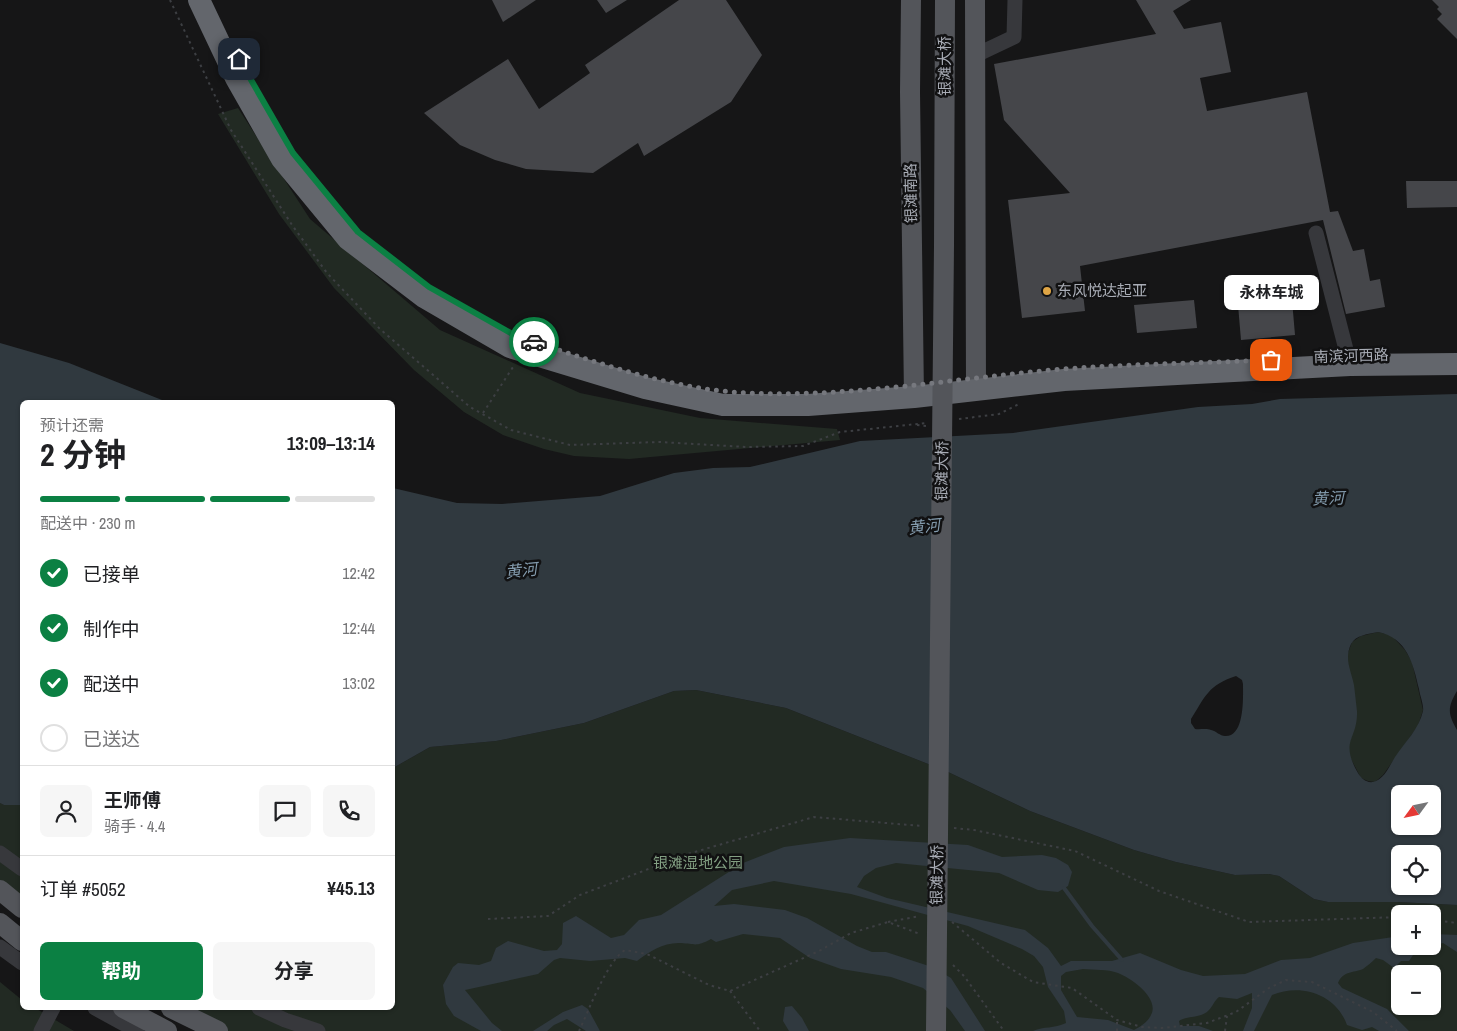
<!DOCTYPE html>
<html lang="zh">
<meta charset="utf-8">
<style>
body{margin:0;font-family:"Archivo Narrow","Noto Sans SC",sans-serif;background:#f6f6f6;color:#202124;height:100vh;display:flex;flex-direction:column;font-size:19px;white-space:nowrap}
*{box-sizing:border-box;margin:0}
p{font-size:16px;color:#757577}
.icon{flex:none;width:28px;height:28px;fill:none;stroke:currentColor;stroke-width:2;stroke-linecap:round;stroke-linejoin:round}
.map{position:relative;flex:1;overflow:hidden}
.panel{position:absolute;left:20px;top:400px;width:375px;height:610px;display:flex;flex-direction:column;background:#fff;border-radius:8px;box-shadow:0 1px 4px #0004}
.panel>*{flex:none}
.needle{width:32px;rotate:237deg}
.tools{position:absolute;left:1391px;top:785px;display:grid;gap:10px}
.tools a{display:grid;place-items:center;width:50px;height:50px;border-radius:8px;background:#fff;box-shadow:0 1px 4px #0004;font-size:25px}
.pin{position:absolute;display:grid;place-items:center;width:42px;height:42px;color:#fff;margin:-21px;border-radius:10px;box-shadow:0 2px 8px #0006}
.courier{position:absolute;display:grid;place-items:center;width:50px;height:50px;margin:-25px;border:4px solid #0b8043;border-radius:50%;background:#fff;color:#222;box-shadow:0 1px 6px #0007}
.bubble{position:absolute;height:35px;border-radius:8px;background:#fff;box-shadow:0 1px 4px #0004;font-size:16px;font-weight:700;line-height:35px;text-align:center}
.overview em{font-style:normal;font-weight:700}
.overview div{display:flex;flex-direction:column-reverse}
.overview{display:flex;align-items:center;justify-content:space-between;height:85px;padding:0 20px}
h1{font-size:32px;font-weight:700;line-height:38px}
.bar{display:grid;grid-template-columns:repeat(4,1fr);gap:8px 5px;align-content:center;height:60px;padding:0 20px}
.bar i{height:6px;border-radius:4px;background:#e0e0e0}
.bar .active{background:#0b8043}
.bar p{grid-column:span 4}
.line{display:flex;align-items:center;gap:12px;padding:0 20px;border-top:1px solid #e0e0e0}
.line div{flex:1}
.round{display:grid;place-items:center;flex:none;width:52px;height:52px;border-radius:8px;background:#f6f6f6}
ol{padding:0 20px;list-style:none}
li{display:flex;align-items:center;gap:15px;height:55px}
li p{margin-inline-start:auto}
li .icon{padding:5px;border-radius:50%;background:#0b8043;color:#fff;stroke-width:4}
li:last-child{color:#757577}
li i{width:28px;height:28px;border:2px solid #e0e0e0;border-radius:50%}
.primary-button{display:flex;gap:10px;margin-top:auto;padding:10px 20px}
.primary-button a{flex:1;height:58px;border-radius:8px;background:#0b8043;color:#fff;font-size:20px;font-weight:700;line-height:58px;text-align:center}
.primary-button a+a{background:#f6f6f6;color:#202124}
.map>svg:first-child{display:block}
.green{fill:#222a23;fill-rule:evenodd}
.water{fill:#30393f;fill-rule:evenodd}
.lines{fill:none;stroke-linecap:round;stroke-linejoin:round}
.stream{stroke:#30393f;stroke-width:4}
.building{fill:#45464a}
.path{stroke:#3d3f43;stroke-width:2;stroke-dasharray:2.5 4;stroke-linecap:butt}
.minor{stroke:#37383c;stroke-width:15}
.major{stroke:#53555a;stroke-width:20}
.highway{stroke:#63666c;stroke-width:22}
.path-bridge{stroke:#3d3f43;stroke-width:2;stroke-dasharray:2.5 4;stroke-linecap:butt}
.major-bridge{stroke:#53555a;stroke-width:20}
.done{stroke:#76787e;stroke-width:5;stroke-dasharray:0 9}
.route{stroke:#0b8043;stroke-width:6}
.poi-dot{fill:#dfa545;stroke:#111112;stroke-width:2}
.labels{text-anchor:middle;stroke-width:5;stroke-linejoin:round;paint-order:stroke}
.street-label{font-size:15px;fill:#a9adb6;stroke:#111112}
.poi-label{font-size:15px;fill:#a9adb6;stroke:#111112;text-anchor:start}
.park-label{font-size:15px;fill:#829f82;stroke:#111112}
.water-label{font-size:16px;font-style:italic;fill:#839bad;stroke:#111112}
</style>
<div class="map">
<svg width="1457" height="1031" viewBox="0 0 1457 1031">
<rect width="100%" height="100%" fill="#161617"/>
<g class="green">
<path d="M238,108L310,219L440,330L580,393L700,418L837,429L840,440L629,459L574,456L544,449L503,435L464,412L414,370L334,288L279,214L218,114Z"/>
<path d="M1378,632L1391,635L1405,650L1412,662L1423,710L1418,726L1383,775L1375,782L1368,781L1361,778L1350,757L1348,749L1357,714L1348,663V653L1352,642L1361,636Z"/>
<path d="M696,690L786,708L946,771L1030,811L1134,850L1176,862L1235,875L1269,874L1279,876L1314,899L1328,902H1398L1457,905V1031H218L171,1008H392L393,768L430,747L496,741L584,723L674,691ZM1400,914H1432V946H1400ZM1400,974H1432V1006H1400Z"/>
<path d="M0,803L4,805H22V904L0,887Z"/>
<path d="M0,982L22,1000V1008H35L74,1031H0Z"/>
</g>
<g class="water">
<path d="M0,343L69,363L167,402H22V805H4L0,803Z"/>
<path d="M1457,394V691C1447,708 1448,714 1457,730V905L1398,902H1328L1314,899L1279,876L1269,874L1235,875L1176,862L1134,850L1030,811L946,771L786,708L696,690L674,691L584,723L496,741L430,747L393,768V488L457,503L502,504L600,496L674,473L713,468L750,467L860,441L1013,433L1198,407L1252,404L1280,399ZM1378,632C1407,638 1413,663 1419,689C1420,696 1424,705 1423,711C1419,729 1405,742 1395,757C1390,765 1384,780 1373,782C1366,783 1361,778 1358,773C1339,740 1358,740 1357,711C1356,703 1355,693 1354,685C1351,670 1344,659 1351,644C1356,635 1368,634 1378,632ZM1236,676L1242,680L1243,684C1243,697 1245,737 1225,736C1220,736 1216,731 1211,730C1206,728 1200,730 1195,729L1191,723V719C1205,697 1208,685 1236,676ZM1400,794H1432V826H1400ZM1400,854H1432V886H1400Z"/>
<path d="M850,838L968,845L1002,857L1042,855L1056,858L1068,865L1072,872L1068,886L1058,892L1038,890L999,873L896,863L876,868L864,876L857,887L887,898L1025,930L1048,948L1061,966L1071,961H1112L1140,953L1181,970L1203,976L1245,974L1281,960L1310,958L1353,943L1400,936V946H1430L1417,949L1409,961H1401L1394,968L1383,960L1376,958C1372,962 1367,966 1363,969C1353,973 1343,971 1338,983L1342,988L1387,1009L1409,1031H1379L1372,1027L1362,1030L1347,1025C1336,994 1301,983 1272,995L1254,1031H1243L1252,1008V993L1237,999L1219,997C1214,1001 1213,1006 1209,1010C1201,1019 1187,1015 1179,1021L1180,1026H1199L1213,1031H1033C1044,1026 1054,1029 1066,1023L1064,1011L1048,987L1043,967L1034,956L1022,949L968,926L851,894L774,881L732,890L714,906L734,904L785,910L807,918L857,946L872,952H886L932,967L951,978L985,1031H965L950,1010L923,988L891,977L841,969L810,958L780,938L743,934L716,942L711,939C696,947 696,944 681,943C664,942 650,951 637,961L625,958L590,961L560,958L554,960L538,974L465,990L492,1023L502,1031H481L454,1016L446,1004L443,985L453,967L458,963L479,965L491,961L496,948L508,941L544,951L557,950L562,944L563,923L576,916L611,938L624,935L639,920L661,915L743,863L784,847ZM1083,969C1095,970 1107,969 1118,973C1131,978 1160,998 1151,1015C1148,1022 1140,1027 1134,1030L1108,1020L1077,1017L1061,990V976L1066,972Z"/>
<path d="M1433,934L1457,935V952L1443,943L1433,946Z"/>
<path d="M582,1005L588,1009L600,1031H586L567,1019L554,1025L547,1031H533L563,1012Z"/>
<path d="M792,1006L802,1018L809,1031H789L783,1021L785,1007Z"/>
</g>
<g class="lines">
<path class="stream" d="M1064,888L1092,926L1122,960"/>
</g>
<g class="building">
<path d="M492,0H536L503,22Z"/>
<path d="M597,0H627L606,13Z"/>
<path d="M679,0H726L762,55L731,102L644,156L638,143L593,173L526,169L495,160L460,145L424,113L508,59L539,109L590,73L585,65Z"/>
<path d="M1136,0H1191L1173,11L1184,29L1221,22L1231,72L1200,78L1207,111L1307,92L1330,212L1338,211L1353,251L1364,249L1370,281L1380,279L1385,307L1346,314L1323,220L1080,266L1085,311L1022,318L1008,200L1070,193L1004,120L994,64L1156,34Z"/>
<path d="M1432,0H1457V39L1437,19L1442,14L1437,9L1439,7Z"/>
<path d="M1406,181H1457V207L1407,208Z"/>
<path d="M1194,300L1197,328L1137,333L1134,305Z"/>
<path d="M1292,300L1295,335L1241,340L1238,305Z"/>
</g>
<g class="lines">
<g class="path">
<path d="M170,0L231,130L292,225L327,273L380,329L470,407L511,430L570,445L659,442L747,447L803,446L840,432L927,423"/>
<path d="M483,413L513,367"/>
<path d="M959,419L999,414L1021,403"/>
<path d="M917,425L927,426"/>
<path d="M954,828L974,830L1075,851L1159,891L1249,922L1400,917"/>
<path d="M488,919L548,916L580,895L688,854L814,817L922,826"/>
<path d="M1432,920L1457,923"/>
<path d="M953,965L964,976L1004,1031"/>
<path d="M730,991L760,1031"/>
<path d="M579,1031C589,1010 607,961 625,950L647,954L709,985L730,991L819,951L851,933L888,922L920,934"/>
<path d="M1117,1031V1020"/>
<path d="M1225,1031L1227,1016"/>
</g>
<g class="minor">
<path d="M976,55L1014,37L1015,0"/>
<path d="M1316,233L1350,365"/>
<path d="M0,853L22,869"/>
<path d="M0,947L22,963"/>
<path d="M95,1008L137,1031"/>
<path d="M259,1008L285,1020L318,1031"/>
<path d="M41,1031L53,1008"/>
</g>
<g class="major">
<path d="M911,0L910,92L914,397"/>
<path d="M975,0L976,390"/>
<path d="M0,890L22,908"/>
<path d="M0,923L22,941"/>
<path d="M123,1008L167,1031"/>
<path d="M171,1008L218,1031"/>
</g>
<path class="highway" d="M199,0L236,78L282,159L348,239L424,297L510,347L645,388L723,405H808L914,397L1064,380L1350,365L1457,364"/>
<g class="path-bridge">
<path d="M888,922L920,916"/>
<path d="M952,922L1001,963L1033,982L1072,988L1117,1020L1142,1027L1162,1028L1207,1023L1236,1012L1269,988L1286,980L1312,982L1373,1012L1397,1031"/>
</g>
<path class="major-bridge" d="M936,1031L944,246L945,0"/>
</g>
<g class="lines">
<path class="done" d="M534,342C599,363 663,386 732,392C843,400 953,378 1063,369C1132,364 1202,363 1271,360"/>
<path class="route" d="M239,59L293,153L358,232L429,287L516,336L534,342"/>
</g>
<circle class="poi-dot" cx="1047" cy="291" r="5"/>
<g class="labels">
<g class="street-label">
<text transform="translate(945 66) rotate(-90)" y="5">银滩大桥</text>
<text transform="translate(911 193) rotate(-91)" y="5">银滩南路</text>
<text transform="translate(1351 356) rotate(-2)" y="5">南滨河西路</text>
<text transform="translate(942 471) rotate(-89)" y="5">银滩大桥</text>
<text transform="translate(937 875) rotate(-89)" y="5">银滩大桥</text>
</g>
<g class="poi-label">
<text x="1057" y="296">东风悦达起亚</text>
</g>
<g class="park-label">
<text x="698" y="868">银滩湿地公园</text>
</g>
<g class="water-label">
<text transform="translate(1328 498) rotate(-2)" y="6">黄河</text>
<text transform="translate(924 526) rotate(-6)" y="6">黄河</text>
<text transform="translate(521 570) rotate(-6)" y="6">黄河</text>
</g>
</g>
</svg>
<div class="tools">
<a><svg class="needle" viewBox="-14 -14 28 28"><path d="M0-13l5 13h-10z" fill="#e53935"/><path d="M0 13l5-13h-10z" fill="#757577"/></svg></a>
<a><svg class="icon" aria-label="locate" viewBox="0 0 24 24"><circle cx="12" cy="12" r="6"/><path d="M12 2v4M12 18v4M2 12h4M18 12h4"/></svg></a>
<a>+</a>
<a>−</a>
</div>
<div class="pin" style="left:1271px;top:360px;background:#ea580c"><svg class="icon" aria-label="bag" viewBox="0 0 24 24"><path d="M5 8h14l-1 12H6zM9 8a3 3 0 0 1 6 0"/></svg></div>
<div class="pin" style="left:239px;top:59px;background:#1f2937"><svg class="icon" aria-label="home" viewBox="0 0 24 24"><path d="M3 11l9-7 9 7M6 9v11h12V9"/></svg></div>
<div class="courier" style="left:534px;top:342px"><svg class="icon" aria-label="car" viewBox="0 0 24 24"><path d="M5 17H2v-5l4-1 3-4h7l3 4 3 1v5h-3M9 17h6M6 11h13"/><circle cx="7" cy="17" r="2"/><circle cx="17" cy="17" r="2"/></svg></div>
<div class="bubble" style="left:1224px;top:275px;width:95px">永林车城</div>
<section class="panel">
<div class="overview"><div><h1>2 分钟</h1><p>预计还需</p></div><em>13:09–13:14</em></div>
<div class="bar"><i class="active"></i><i class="active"></i><i class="active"></i><i></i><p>配送中 · 230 m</p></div>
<ol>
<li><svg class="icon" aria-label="check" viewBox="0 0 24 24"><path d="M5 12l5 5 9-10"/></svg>已接单<p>12:42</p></li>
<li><svg class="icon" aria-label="check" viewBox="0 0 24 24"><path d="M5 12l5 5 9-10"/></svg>制作中<p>12:44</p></li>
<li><svg class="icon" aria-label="check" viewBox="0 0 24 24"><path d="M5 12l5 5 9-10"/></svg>配送中<p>13:02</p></li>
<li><i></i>已送达</li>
</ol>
<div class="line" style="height:90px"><a class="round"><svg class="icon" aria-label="person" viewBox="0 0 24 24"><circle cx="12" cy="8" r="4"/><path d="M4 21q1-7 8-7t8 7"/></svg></a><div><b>王师傅</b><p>骑手 · 4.4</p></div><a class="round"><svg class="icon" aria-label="chat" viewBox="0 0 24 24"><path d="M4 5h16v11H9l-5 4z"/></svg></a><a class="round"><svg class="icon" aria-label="phone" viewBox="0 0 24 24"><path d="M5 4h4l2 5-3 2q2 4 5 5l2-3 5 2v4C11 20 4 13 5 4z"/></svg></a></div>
<div class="line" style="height:65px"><div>订单 #5052</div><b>¥45.13</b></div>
<div class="primary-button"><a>帮助</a><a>分享</a></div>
</section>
</div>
